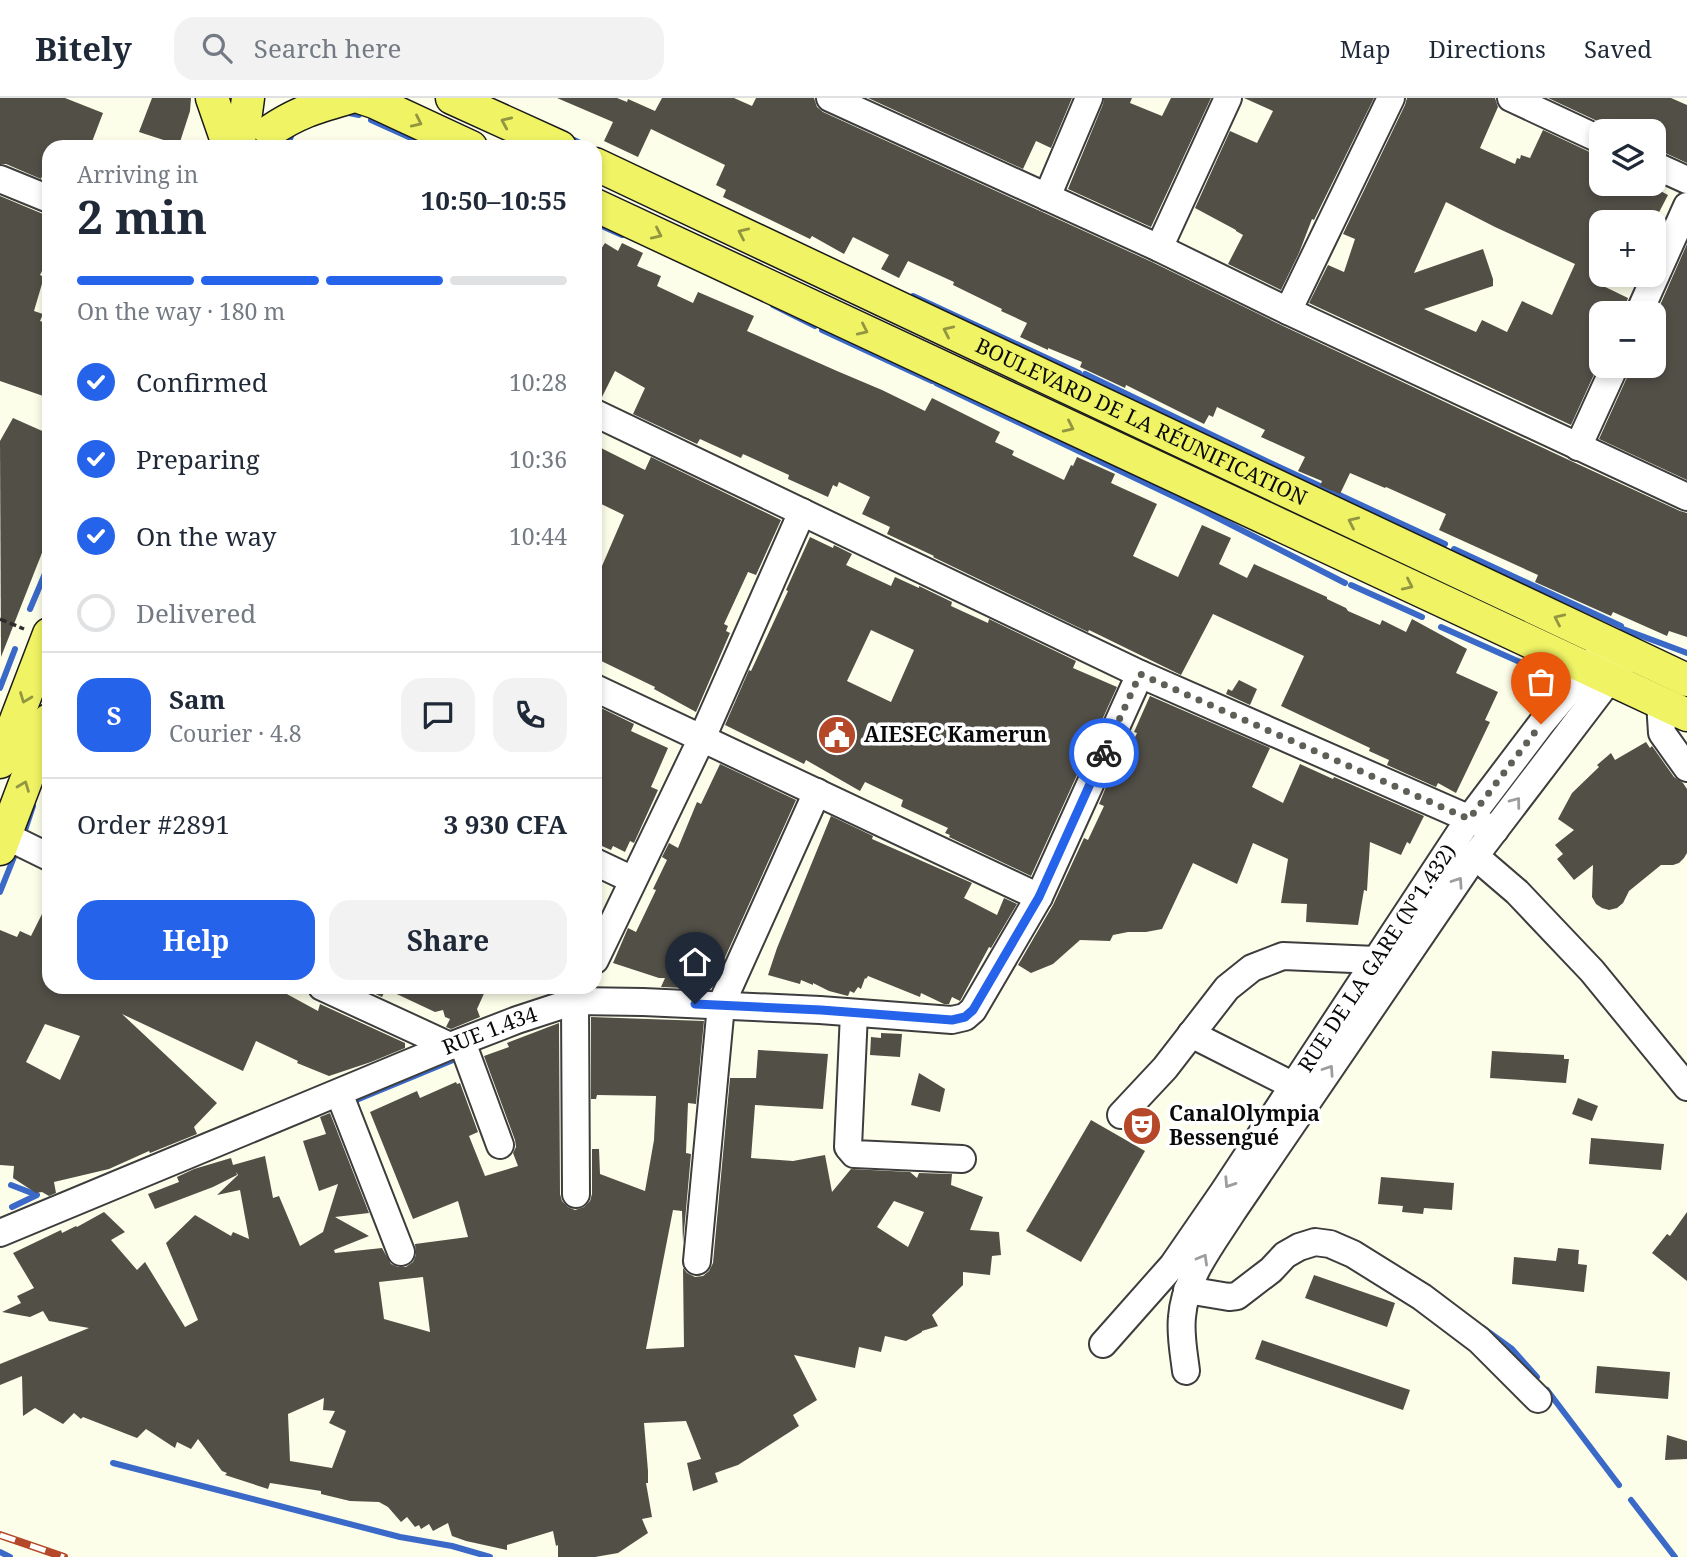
<!DOCTYPE html>
<meta charset="utf-8">
<style>
body{margin:0;font-family:"Noto Serif",serif;background:#f2f2f3;color:#1f2937;height:100vh;display:flex;flex-direction:column;font-size:26px;white-space:nowrap}
*{box-sizing:border-box;margin:0}
p{font-size:23px;color:#747a83}
.icon{flex:none;width:38px;height:38px;fill:none;stroke:currentColor;stroke-width:2;stroke-linecap:round;stroke-linejoin:round}
.map{position:relative;flex:1;overflow:hidden}
.details{position:absolute;left:42px;top:42px;width:560px;height:854px;display:flex;flex-direction:column;background:#fff;border-radius:21px;box-shadow:0 4px 10px #0003}
.details>*{flex:none}
.controls{position:absolute;left:1589px;top:21px;display:grid;gap:14px}
.controls a{display:grid;place-items:center;width:77px;height:77px;border-radius:14px;background:#fff;box-shadow:0 4px 10px #0003;font-size:35px}
.pin{position:absolute;display:grid;place-items:center;width:60px;height:60px;color:#fff;margin:-72px -30px;border-radius:50% 50% 50% 0;rotate:-45deg;box-shadow:0 0 7px #0007}
.pin .icon{rotate:45deg}
.courier{position:absolute;display:grid;place-items:center;width:70px;height:70px;margin:-35px;border:5px solid #2563eb;border-radius:50%;background:#fff;color:#222;box-shadow:0 2px 9px #0007}
.head em{font-style:normal;font-weight:700}
.head div{display:flex;flex-direction:column-reverse}
.head{display:flex;align-items:center;justify-content:space-between;height:119px;padding:0 35px}
h1{font-size:46px;font-weight:700;line-height:52px}
.bar{display:grid;grid-template-columns:repeat(4,1fr);gap:10px 7px;align-content:center;height:84px;padding:0 35px}
.bar i{height:9px;border-radius:5px;background:#e0e1e3}
.bar .on{background:#2563eb}
.bar p{grid-column:span 4}
.line{display:flex;align-items:center;gap:18px;padding:0 35px;border-top:2px solid #e0e1e3}
.line div{flex:1}
.round{display:grid;place-items:center;flex:none;width:74px;height:74px;border-radius:21px;background:#f2f2f3}
ol{padding:0 35px;list-style:none}
li{display:flex;align-items:center;gap:21px;height:77px}
li p{margin-inline-start:auto}
li .icon{padding:7px;border-radius:50%;background:#2563eb;color:#fff;stroke-width:4}
li:last-child{color:#747a83}
li i{width:38px;height:38px;border:4px solid #e0e1e3;border-radius:50%}
.button{display:flex;gap:14px;margin-top:auto;padding:14px 35px}
.button a{flex:1;height:80px;border-radius:21px;background:#2563eb;color:#fff;font-size:28px;font-weight:700;line-height:80px;text-align:center}
.button a+a{background:#f2f2f3;color:#1f2937}
header{display:flex;align-items:center;gap:42px;box-sizing:border-box;height:98px;padding:0 35px;background:#fff;border-bottom:2px solid #e0e1e3}
header strong{font-size:33px}
nav{display:flex;gap:38px;margin-inline-start:auto;font-size:24px}
.search{width:490px;height:63px;background:#f2f2f3;display:flex;align-items:center;gap:18px;box-sizing:border-box;padding:0 24px;border-radius:21px;color:#747a83;font-size:26px}
.map>svg:first-child{display:block}
.lines{fill:none;stroke-linecap:round;stroke-linejoin:round}
.stream{stroke:#3a69c7;stroke-width:6}
.building{fill:#524f47;fill-rule:evenodd}
.minor-casing{stroke:#3d3d3d;stroke-width:30}
.major-casing{stroke:#1b1b1b;stroke-width:35}
.path{stroke:#2c2c2c;stroke-width:3.5;stroke-dasharray:7 3.5;stroke-linecap:butt}
.minor{stroke:#fff;stroke-width:26}
.major{stroke:#eff364;stroke-width:32}
.rail-casing{stroke:#b44829;stroke-width:8}
.rail{stroke:#fff;stroke-width:5;stroke-dasharray:16;stroke-linecap:butt}
.oneway{stroke:#939640}
.oneway2{stroke:#9d9d9d}
.done{stroke:#5f5f58;stroke-width:7;stroke-dasharray:0 12.6}
.route{stroke:#2563eb;stroke-width:9}
.labels{text-anchor:middle;stroke-width:7;stroke-linejoin:round;paint-order:stroke}
.street-label{font-size:21px;fill:#0a0a0a;stroke:#fff}
.poi-label{font-size:21px;font-weight:bold;fill:#0a0a0a;stroke:#fff;text-anchor:start}
</style>
<header>
<strong>Bitely</strong>
<div class="search"><svg class="icon" aria-label="search" viewBox="0 0 24 24"><circle cx="10" cy="10" r="6"/><path d="M15 15l6 6"/></svg>Search here</div>
<nav><a>Map</a><a>Directions</a><a>Saved</a></nav>
</header>
<div class="map">
<svg width="1687" height="1459" viewBox="0 0 1687 1459">
<rect width="100%" height="100%" fill="#fdfee9"/>
<g class="lines">
<g class="stream">
<path d="M344,14L359,17"/>
<path d="M371,22L422,45"/>
<path d="M574,42L588,49"/>
<path d="M287,49L293,33"/>
<path d="M595,125L622,137"/>
<path d="M913,198L1079,275"/>
<path d="M773,207L815,228"/>
<path d="M822,232L932,283"/>
<path d="M1085,276L1264,362L1445,446"/>
<path d="M936,285L1204,413L1345,485"/>
<path d="M1454,451L1621,528"/>
<path d="M1351,487L1422,519"/>
<path d="M30,511L47,471"/>
<path d="M1441,529L1522,565"/>
<path d="M1623,531L1687,555"/>
<path d="M0,590L15,551"/>
<path d="M25,732L33,708"/>
<path d="M0,794L16,754"/>
<path d="M349,1005L458,960"/>
<path d="M11,1087L37,1097L12,1109"/>
<path d="M1483,1230L1512,1251L1537,1279"/>
<path d="M1547,1292L1619,1387"/>
<path d="M113,1365L400,1439L452,1448L490,1459"/>
<path d="M1631,1402L1675,1459"/>
<path d="M0,1454L10,1459"/>
</g>
</g>
<g class="building">
<path d="M0,0H65L103,15L90,49H49V60L41,81L6,66H0Z"/>
<path d="M152,0H191L190,13L179,47L139,34Z"/>
<path d="M557,0H617L627,4L628,1L655,13L662,0H734L752,8L756,0H814L817,9L823,14L1152,164L1281,227L1571,363L1680,413L1687,415V539L1669,533L1667,538L1613,514L1611,518L1535,484L1538,477L1439,432L1446,416L1386,389L1385,390L1350,375L1340,396L1320,388L1322,383L1298,373L1305,359L1261,339L1265,332L1217,309L1213,319L1209,317L1204,326L1126,287L1125,290L1080,269L1082,264L1048,250V252L1020,239L1027,225L1001,213L1002,211L953,187L954,184L908,163L899,180L881,171L889,157L853,139L844,156L812,138L810,141L723,99L726,92L716,87L725,67L651,31L638,59L604,43L613,24Z"/>
<path d="M868,0H1072L1051,50L1036,43L1023,71Z"/>
<path d="M1104,0H1132L1130,5L1162,18L1171,0H1211L1151,129L1068,91L1103,6Z"/>
<path d="M1244,0H1374L1314,122L1312,121L1299,155L1281,192L1228,166L1243,137L1236,133V132L1195,110L1230,33L1257,45L1273,13Z"/>
<path d="M1407,0H1495L1498,9L1480,50L1515,66L1517,60L1520,61L1521,57L1530,60L1543,32L1594,56L1601,58V86H1647L1668,97L1654,124H1601V178L1597,185L1628,200L1623,215H1601V261L1571,327L1309,205L1328,167L1344,174L1355,141L1343,136L1405,7ZM1446,104L1495,129L1575,166L1552,217L1522,203L1507,234L1482,222L1476,234L1424,211L1493,188V181L1483,151L1414,175Z"/>
<path d="M1548,0H1671L1687,7V65L1661,53L1654,51V33H1614L1608,28Z"/>
<path d="M0,98L43,116H49V159L40,177L44,179L34,213L43,216L40,223L49,226V300L0,283Z"/>
<path d="M605,145L618,153L622,145L643,155L637,168L661,178L657,188L693,205L698,194L754,218L747,233L837,273L882,292L925,313L932,300L1000,334L995,344L1014,353L1012,357L1064,382L1071,367L1073,368L1077,359L1115,376L1111,385L1157,406L1133,458L1178,479L1202,427L1231,440L1219,466L1247,480L1254,466L1327,499V501L1346,510L1348,513L1380,527L1382,522L1406,534L1412,521L1467,551L1456,575L1498,594L1485,622L1490,624L1456,695L1438,685L1436,689L1387,667L1389,662L1369,653L1370,650L1281,608L1304,558L1213,516L1181,577L1089,532L1088,534L933,459L934,458L887,436L890,429L862,416L870,399L839,384L837,389L833,387L828,399L788,381L789,377L743,356L741,360L700,341L697,346L633,316L645,290L615,273L601,301L595,299V160Z"/>
<path d="M1687,146V382L1599,341L1629,275L1631,268H1654V221Z"/>
<path d="M13,320L49,336V437L1,559L0,343Z"/>
<path d="M595,347L645,372L651,359L781,422L756,477L748,474L724,526L728,528L726,533L730,535L696,614L654,591L655,589L595,560V465L602,468L624,417L595,403Z"/>
<path d="M810,439L833,450L834,447L852,456L846,467L891,488L895,479L919,490V488L952,504L951,508L988,525L989,521L1076,563L1073,570L1117,589L1031,778L949,739L950,737L945,735L948,730L902,709L901,708L903,702L865,684L860,693L806,662L804,666L725,627L749,572L751,573L788,493L786,492ZM871,532L914,552L891,604L847,583Z"/>
<path d="M1239,582L1257,591L1250,607L1226,596L1228,591L1232,593Z"/>
<path d="M1150,598L1270,650L1252,689L1283,705L1300,666L1333,681L1334,679L1424,718L1410,746L1407,744L1401,757L1370,744L1367,793L1364,792L1358,827L1306,824L1307,806L1281,805L1288,761L1253,745L1237,786L1193,765L1162,831L1146,834H1128L1113,837L1110,843L1080,842L1053,866L1031,875L1018,867L1053,807L1084,740L1088,742L1104,708L1099,706L1108,684L1112,686L1137,635L1134,634Z"/>
<path d="M595,607L634,626L631,633L668,650L651,689L658,692L634,745L630,743L625,754L613,748L611,752L595,745Z"/>
<path d="M1646,644L1650,650L1652,648L1674,679L1683,685L1687,691V755L1684,760L1679,765L1673,767H1661L1629,793L1623,805L1617,810L1609,812L1602,810L1596,806L1592,799L1593,767L1574,782L1557,761L1563,756L1555,747L1574,732L1558,721L1572,695L1599,669L1597,667L1611,655L1615,662Z"/>
<path d="M720,666L796,702L713,886L711,885L710,891L661,889L665,880H659L613,865L628,830L636,834L656,792L653,791L667,762L662,759L669,745L678,750L697,704L701,706Z"/>
<path d="M831,718L873,738L872,741L972,785L964,800L997,817L1004,800L1017,806L991,850L989,849L960,903L952,899L949,906H944L921,895L920,899L868,878L866,881L865,880L861,891L858,889L854,895L850,893L848,898L829,893L813,885V887L801,882L800,886L768,877L777,850Z"/>
<path d="M49,802V889H274L318,913L320,906L405,945V950L371,964L329,978L297,965L298,963L256,943L243,973L122,916L217,1005L194,1029L197,1036L150,1055L149,1053L109,1071L54,1084L56,1095L49,1098L42,1094L36,1095L13,1080L14,1068L0,1067V832L17,839L20,833L31,838ZM45,926L80,938L60,982L26,964Z"/>
<path d="M360,889H487L477,911L480,919L451,931L446,929L450,921L445,919L443,912L435,914L386,891L382,899Z"/>
<path d="M591,919L704,923L696,1006L688,1005L686,1055L691,1056L683,1145L682,1113L673,1112L646,1251L684,1249L683,1170L687,1175L695,1179L703,1178L709,1173L713,1165L730,980H756L758,952L828,956L823,1011L755,1007L751,1060L793,1063L825,1057L832,1094L851,1071L910,1074L917,1080L919,1075L952,1076L951,1087L983,1099L970,1132L999,1134L1001,1157L992,1158L990,1177L963,1174V1187L932,1217L938,1228L922,1233V1234L906,1243L885,1238L881,1254L859,1249L855,1270L794,1257L817,1302L793,1317L799,1328L738,1367L715,1375L718,1384L693,1393L687,1365L701,1361L686,1323L644,1325L648,1373V1385H646L652,1419L642,1421L648,1435L618,1455L595,1459H558V1447L556,1448L553,1433L507,1447V1452L466,1443L452,1438L448,1425L433,1433L429,1426L421,1431L419,1427L415,1429L407,1419L401,1424L388,1409L379,1404L350,1403L321,1396V1393L270,1385L268,1391L225,1377L227,1375L222,1373L198,1341L191,1351L177,1344L175,1350L146,1331L137,1340L83,1319L81,1321L74,1315L63,1326L35,1310L23,1318L22,1278L0,1287V1266L89,1230L49,1223L43,1213L30,1219L2,1214L21,1205L17,1198L34,1190L13,1155L61,1132L62,1135L76,1128L77,1129L104,1114L125,1134L111,1142L137,1172L145,1164L185,1229L198,1222L166,1145L195,1117L231,1138L233,1134L249,1141L240,1092L217,1097L238,1077L236,1074L237,1077L213,1089L155,1111L148,1096L179,1084L177,1079L194,1071L231,1060L233,1067L265,1058L273,1100L279,1098L300,1148L323,1134L338,1086L319,1093L303,1043L326,1036L320,1019L330,1015L369,1115L335,1119L369,1138L334,1152L335,1155L382,1150L391,1166L398,1169H406L413,1164L416,1157L415,1146L468,1139L458,1103L413,1121L370,1014L417,993L420,1000L456,984L457,986L460,985L478,1034L469,1038L485,1078L518,1068L513,1055L516,1049L515,1042L484,958L509,949L507,945L559,925L560,1096L562,1103L568,1109L575,1112L584,1109L590,1103L592,1096V1051H599L600,1076L645,1093L654,1042L656,998L597,997L596,1001H591ZM894,1103L924,1114L908,1149L877,1129ZM423,1179L430,1234L384,1221L379,1184ZM324,1300L323,1312L335,1313L329,1325L346,1333L332,1370L290,1363L288,1316Z"/>
<path d="M881,935L902,936L900,959L870,957L871,939L881,940Z"/>
<path d="M1492,953L1564,957V961H1569L1566,985L1490,980Z"/>
<path d="M919,975L945,991L940,1014L911,1007Z"/>
<path d="M1578,1000L1598,1008L1592,1023L1572,1016Z"/>
<path d="M1091,1022L1145,1053L1081,1164L1026,1133Z"/>
<path d="M1591,1040L1664,1046L1661,1072L1589,1066Z"/>
<path d="M1381,1079L1454,1085L1452,1112L1424,1110L1423,1116L1402,1114L1403,1108L1378,1106Z"/>
<path d="M1687,1114V1183L1652,1155L1667,1136L1670,1138Z"/>
<path d="M1558,1150L1579,1152L1578,1166L1587,1167L1584,1194L1512,1186L1514,1159L1556,1163Z"/>
<path d="M1314,1177L1395,1205L1387,1229L1305,1200Z"/>
<path d="M1262,1242L1410,1292L1403,1312L1255,1261Z"/>
<path d="M1597,1268L1670,1274L1668,1301L1595,1295Z"/>
<path d="M1667,1337L1687,1343V1361L1665,1362Z"/>
</g>
<g class="lines">
<g class="minor-casing">
<g id="minor">
<path d="M830,0L1159,150L1288,213L1687,399"/>
<path d="M1511,0L1601,42"/>
<path d="M1654,67L1687,82"/>
<path d="M0,81L49,101"/>
<path d="M1047,99L1089,0"/>
<path d="M1159,150L1228,0"/>
<path d="M1288,213L1391,0"/>
<path d="M1639,215L1687,108"/>
<path d="M595,315L1140,576L1495,732"/>
<path d="M1578,349L1615,268"/>
<path d="M595,590L1039,799"/>
<path d="M1660,604L1662,635L1687,670"/>
<path d="M0,735L49,759"/>
<path d="M1475,758L1517,794L1592,873L1687,989"/>
<path d="M595,764L633,782"/>
<path d="M595,862L702,640L802,414"/>
<path d="M322,889L450,948"/>
<path d="M854,915L848,1049L854,1056L962,1061"/>
<path d="M1191,936L1294,988"/>
<path d="M462,944L500,1047"/>
<path d="M339,995L401,1154"/>
<path d="M1121,1017L1165,970L1227,890L1252,870L1283,858L1376,862"/>
<path d="M576,1096L575,903L582,890"/>
<path id="s1" d="M0,1135L450,948L517,922L575,903L643,904L820,912L952,922L965,919L973,912L1039,799L1140,576"/>
<path d="M697,1163L721,907L817,694"/>
<path d="M1187,1192L1229,1199L1237,1198L1271,1172L1285,1157L1299,1149L1315,1144L1330,1146L1353,1156L1422,1199L1479,1242L1538,1301"/>
<path id="s2" d="M1103,1246L1173,1167L1224,1093L1469,721L1541,626L1599,557"/>
<path d="M1186,1273C1184,1256 1180,1237 1182,1219C1185,1179 1212,1146 1233,1113L1475,758L1622,565"/>
</g>
</g>
<g class="major-casing">
<g id="major">
<path d="M212,0L229,49"/>
<path d="M362,0L374,4L471,49"/>
<path d="M452,0L560,49"/>
<path d="M270,33C298,14 317,9 348,0"/>
<path d="M237,49L246,15L248,0"/>
<path id="s3" d="M595,66L1687,582"/>
<path d="M595,107L1687,617"/>
<path d="M0,664L49,536"/>
<path d="M0,751L49,622"/>
</g>
</g>
<path class="path" d="M0,521L24,531"/>
<use href="#minor" class="minor"/>
<use href="#major" class="major"/>
<g class="rail-casing">
<path id="rail" d="M0,1437L64,1459"/>
</g>
<use href="#rail" class="rail"/>
</g>
<defs><path id="oneway-chevron" d="M-2-3.5L2.5 0L-2 3.5" fill="none" stroke-width="1.6" stroke-linecap="round" stroke-linejoin="round" transform="scale(1.75)"/></defs>
<g class="oneway">
<use href="#oneway-chevron" transform="translate(417 24) rotate(25)"/>
<use href="#oneway-chevron" transform="translate(506 24) rotate(-156)"/>
<use href="#oneway-chevron" transform="translate(743 135) rotate(-155)"/>
<use href="#oneway-chevron" transform="translate(657 136) rotate(25)"/>
<use href="#oneway-chevron" transform="translate(863 232) rotate(25)"/>
<use href="#oneway-chevron" transform="translate(948 233) rotate(-155)"/>
<use href="#oneway-chevron" transform="translate(1069 329) rotate(25)"/>
<use href="#oneway-chevron" transform="translate(1353 424) rotate(-155)"/>
<use href="#oneway-chevron" transform="translate(1408 487) rotate(25)"/>
<use href="#oneway-chevron" transform="translate(1559 521) rotate(-155)"/>
<use href="#oneway-chevron" transform="translate(25 600) rotate(111)"/>
<use href="#oneway-chevron" transform="translate(24 688) rotate(-69)"/>
</g>
<g class="oneway2">
<use href="#oneway-chevron" transform="translate(1516 704) rotate(-53)"/>
<use href="#oneway-chevron" transform="translate(1458 784) rotate(-56)"/>
<use href="#oneway-chevron" transform="translate(1329 972) rotate(-56)"/>
<use href="#oneway-chevron" transform="translate(1229 1085) rotate(123)"/>
<use href="#oneway-chevron" transform="translate(1203 1161) rotate(-60)"/>
</g>
<g class="lines">
<path class="done" d="M1104,655L1140,576L1469,721L1541,626"/>
<path class="route" d="M695,906L821,912L952,922L965,919L973,912L1039,799L1104,655"/>
</g>
<defs>
<g id="civic-disc" transform="scale(2.0125)"><circle r="9.5" fill="#b44829" stroke="#fff"/><path d="M-.6-6.5H3V-4.5H.6V-3L4-1V1h2V6H-6V1h2V-1L-.6-3ZM-1.2 2.5V6h2.4V2.5Z" fill="#fff"/></g>
<g id="theatre-disc" transform="scale(2.0125)"><circle r="9.5" fill="#b44829" stroke="#fff"/><path d="M-5-5.5Q0-4 5-5.5V0Q5 5 0 6Q-5 5-5 0ZM-3.3-2.5H-1v1.5H-3.3ZM1-2.5H3.3v1.5H1ZM-2.8 1Q0 5.5 2.8 1Z" fill="#fff"/></g>
</defs>
<g fill-rule="evenodd">
<use href="#civic-disc" x="837" y="637"/>
<use href="#theatre-disc" x="1142" y="1028"/>
</g>
<g class="labels">
<g class="street-label">
<text dy="7" stroke="none"><textPath href="#s3" startOffset="604">BOULEVARD DE LA RÉUNIFICATION</textPath></text>
<text dy="7" stroke="none"><textPath href="#s2" startOffset="474">RUE DE LA GARE (N°1.432)</textPath></text>
<text dy="7" stroke="none"><textPath href="#s1" startOffset="530">RUE 1.434</textPath></text>
</g>
<g class="poi-label">
<text x="864" y="644">AIESEC Kamerun</text>
<text x="1169" y="1023">CanalOlympia<tspan x="1169" dy="24">Bessengué</tspan></text>
</g>
</g>
</svg>
<div class="controls">
<a><svg class="icon" aria-label="layers" viewBox="0 0 24 24"><path d="M12 4l9 5-9 5-9-5zM3 14l9 5 9-5"/></svg></a>
<a>+</a>
<a>−</a>
</div>
<div class="pin" style="left:1541px;top:626px;background:#ea580c"><svg class="icon" aria-label="bag" viewBox="0 0 24 24"><path d="M5 8h14l-1 12H6zM9 8a3 3 0 0 1 6 0"/></svg></div>
<div class="pin" style="left:695px;top:906px;background:#1f2937"><svg class="icon" aria-label="home" viewBox="0 0 24 24"><path d="M3 11l9-7 9 7M6 9v11h12V9"/></svg></div>
<div class="courier" style="left:1104px;top:655px"><svg class="icon" aria-label="bike" viewBox="0 0 24 24"><circle cx="6" cy="16" r="4"/><circle cx="18" cy="16" r="4"/><path d="M6 16l4-8h5l3 8M10 8l3 8H6M13 5h3"/></svg></div>
<section class="details">
<div class="head"><div><h1>2 min</h1><p>Arriving in</p></div><em>10:50–10:55</em></div>
<div class="bar"><i class="on"></i><i class="on"></i><i class="on"></i><i></i><p>On the way · 180 m</p></div>
<ol>
<li><svg class="icon" aria-label="check" viewBox="0 0 24 24"><path d="M5 12l5 5 9-10"/></svg>Confirmed<p>10:28</p></li>
<li><svg class="icon" aria-label="check" viewBox="0 0 24 24"><path d="M5 12l5 5 9-10"/></svg>Preparing<p>10:36</p></li>
<li><svg class="icon" aria-label="check" viewBox="0 0 24 24"><path d="M5 12l5 5 9-10"/></svg>On the way<p>10:44</p></li>
<li><i></i>Delivered</li>
</ol>
<div class="line" style="height:126px"><b class="round" style="background:#2563eb;color:#fff">S</b><div><b>Sam</b><p>Courier · 4.8</p></div><a class="round"><svg class="icon" aria-label="chat" viewBox="0 0 24 24"><path d="M4 5h16v11H9l-5 4z"/></svg></a><a class="round"><svg class="icon" aria-label="phone" viewBox="0 0 24 24"><path d="M5 4h4l2 5-3 2q2 4 5 5l2-3 5 2v4C11 20 4 13 5 4z"/></svg></a></div>
<div class="line" style="height:91px"><div>Order #2891</div><b>3 930 CFA</b></div>
<div class="button"><a>Help</a><a>Share</a></div>
</section>
</div>
